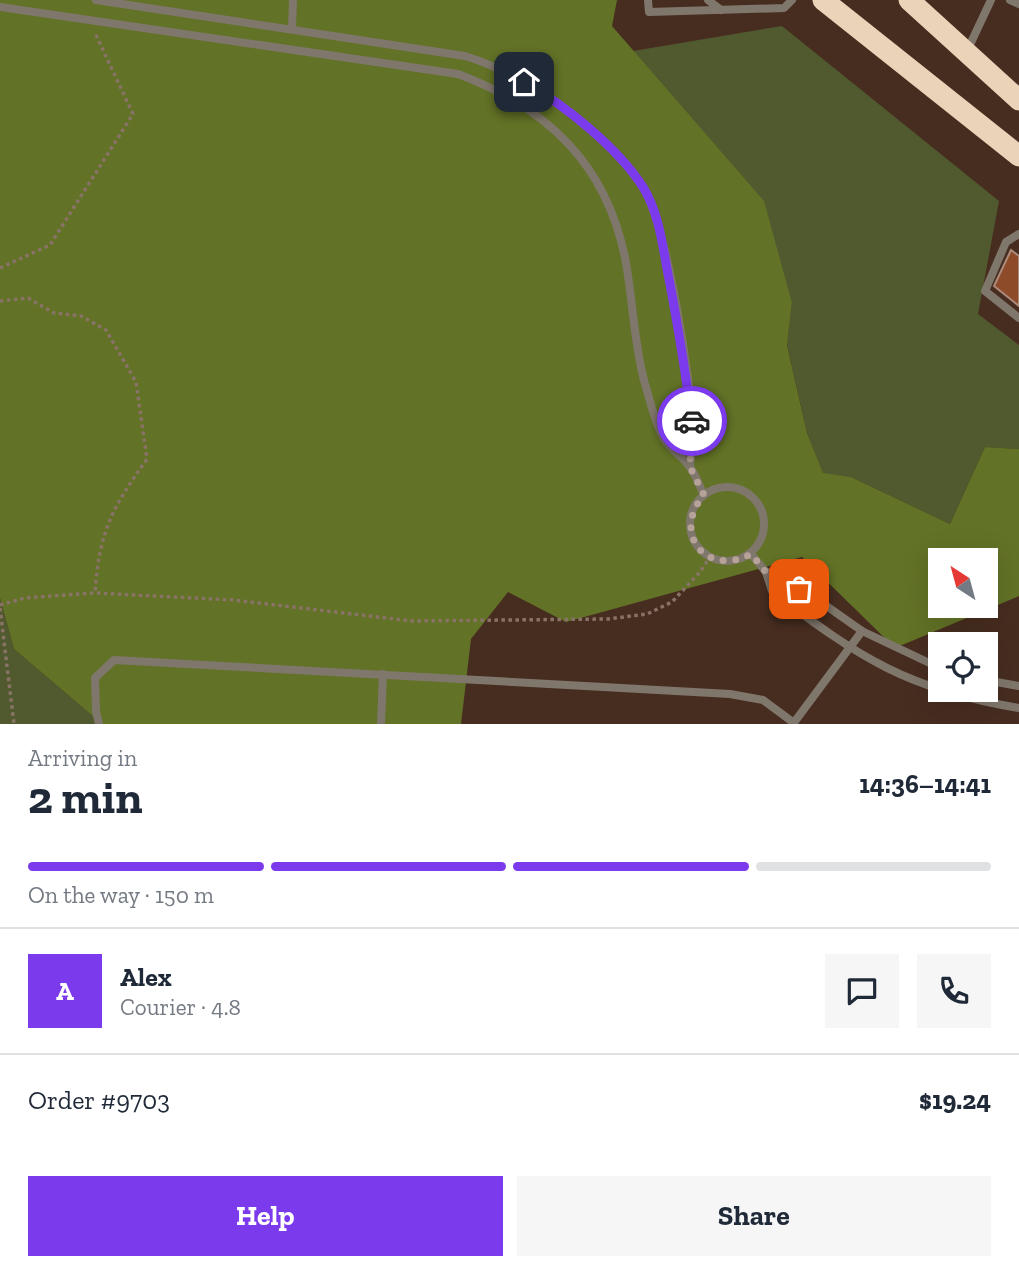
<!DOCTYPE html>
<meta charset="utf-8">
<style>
body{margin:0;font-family:"Zilla Slab",serif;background:#f6f6f7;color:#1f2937;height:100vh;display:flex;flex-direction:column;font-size:26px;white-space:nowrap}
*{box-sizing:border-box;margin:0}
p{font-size:23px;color:#747a83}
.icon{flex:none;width:38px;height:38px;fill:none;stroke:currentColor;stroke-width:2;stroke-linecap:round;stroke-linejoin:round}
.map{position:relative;height:724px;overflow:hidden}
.sheet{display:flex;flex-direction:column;background:#fff;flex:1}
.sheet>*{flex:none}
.needle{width:46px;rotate:324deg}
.buttons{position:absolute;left:928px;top:548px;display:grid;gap:14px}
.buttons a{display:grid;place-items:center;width:70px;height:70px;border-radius:0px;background:#fff;box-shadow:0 7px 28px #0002;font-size:35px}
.pin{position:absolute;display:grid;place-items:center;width:60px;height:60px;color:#fff;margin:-30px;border-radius:14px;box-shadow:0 4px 10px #0006}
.courier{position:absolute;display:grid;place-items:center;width:70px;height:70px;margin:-35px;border:5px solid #7c3aed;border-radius:50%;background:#fff;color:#222;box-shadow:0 2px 9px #0007}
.overview em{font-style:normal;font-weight:800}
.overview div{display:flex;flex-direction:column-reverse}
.overview{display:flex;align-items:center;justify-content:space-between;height:119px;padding:0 28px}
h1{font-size:46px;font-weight:800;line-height:52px}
.bar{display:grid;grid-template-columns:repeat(4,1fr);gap:10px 7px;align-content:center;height:84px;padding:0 28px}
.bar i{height:9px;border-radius:5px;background:#e0e1e3}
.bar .selected{background:#7c3aed}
.bar p{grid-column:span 4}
.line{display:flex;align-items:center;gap:18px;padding:0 28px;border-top:2px solid #e0e1e3}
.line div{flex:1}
.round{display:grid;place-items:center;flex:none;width:74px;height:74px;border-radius:0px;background:#f6f6f7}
.action{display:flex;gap:14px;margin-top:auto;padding:14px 28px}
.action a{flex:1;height:80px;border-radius:0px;background:#7c3aed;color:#fff;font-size:28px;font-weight:800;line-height:80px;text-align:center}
.action a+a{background:#f6f6f7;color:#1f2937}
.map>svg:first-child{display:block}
.green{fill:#505a2e}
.forest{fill:#627226;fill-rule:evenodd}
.building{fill:#8e4b29;stroke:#aa8b7c;stroke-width:2}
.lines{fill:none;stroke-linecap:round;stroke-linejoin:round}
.path{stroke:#897367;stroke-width:3.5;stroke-dasharray:3.5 3.5;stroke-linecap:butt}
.lane{stroke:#80776c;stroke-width:8}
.highway{stroke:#ead3b8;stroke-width:21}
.done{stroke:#b6a298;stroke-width:7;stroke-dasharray:0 12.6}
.route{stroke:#7c3aed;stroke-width:9}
</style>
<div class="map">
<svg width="1019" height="724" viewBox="0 0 1019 724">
<rect width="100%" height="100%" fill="#472d20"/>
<g class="green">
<path d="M782,26L999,201L978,314L1019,345V449L985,447L950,524L851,477L823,474L807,433L787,344L792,303L633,51Z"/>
<path d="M0,598L14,649L102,724H0Z"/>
</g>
<path class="forest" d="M0,0H617L612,26L764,201L792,303L787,345L807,433L823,473L851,477L950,524L985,447L1019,449V596L895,648L802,557L566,622L508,592L471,639L461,724H102L14,649L0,598ZM940,560H985V606H940Z"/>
<path class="building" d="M1011,250L1019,256V306L994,286Z"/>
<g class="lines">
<g class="path">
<path d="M0,268L50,245L133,114L96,35"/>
<path d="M0,301L28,298L54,313L81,316L106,330L136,382L147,459C112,508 99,532 95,593"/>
<path d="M0,605L25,598L95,593L233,600L412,621L608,619L647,614L672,602L700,572L710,557"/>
<path d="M0,608L14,724"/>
</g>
<g class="lane">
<path d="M96,0L465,56C529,76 605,131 642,186C667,224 691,381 693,430C693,442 691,455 690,467"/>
<path d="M648,0L649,12L784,8L792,0"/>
<path d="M708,0L721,10"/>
<path d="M1010,0L1019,4"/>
<path d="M0,7L458,74C548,108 608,165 626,263C633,302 634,345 645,384C650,400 655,424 664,439C670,449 682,456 689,466C696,474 699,486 704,495"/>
<path d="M292,29L293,0"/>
<path d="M967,51L991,0"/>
<path d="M1019,234L1006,242L985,291L1019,318"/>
<circle cx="727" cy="524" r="37"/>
<path d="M751,554L766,572L772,591C859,658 909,690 1019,708"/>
<path d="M766,572L784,576L862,631L940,668"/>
<path d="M985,680L1019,686"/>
<path d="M99,724L96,711L95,678L114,660L730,694L763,700L794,723"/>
<path d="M381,724L383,674"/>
<path d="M793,724L862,631"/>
</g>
<g class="highway">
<path d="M823,0L1019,156"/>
<path d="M909,0L1019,100"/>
</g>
</g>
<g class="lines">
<path class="done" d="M692,421L690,467L704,495C671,533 706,578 751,554L766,572L784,576L799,589"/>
<path class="route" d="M524,82C565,105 618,148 643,187C658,211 662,241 667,269C677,319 685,370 692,421"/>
</g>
</svg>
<div class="buttons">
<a><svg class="needle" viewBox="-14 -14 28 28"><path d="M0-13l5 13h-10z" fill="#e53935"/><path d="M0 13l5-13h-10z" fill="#747a83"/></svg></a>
<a><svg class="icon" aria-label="locate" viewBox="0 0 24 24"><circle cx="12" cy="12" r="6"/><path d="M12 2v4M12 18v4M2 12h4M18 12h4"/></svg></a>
</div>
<div class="pin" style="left:799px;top:589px;background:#ea580c"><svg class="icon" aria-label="bag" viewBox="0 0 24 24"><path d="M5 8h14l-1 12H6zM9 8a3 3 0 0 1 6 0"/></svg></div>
<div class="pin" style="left:524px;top:82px;background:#1f2937"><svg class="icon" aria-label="home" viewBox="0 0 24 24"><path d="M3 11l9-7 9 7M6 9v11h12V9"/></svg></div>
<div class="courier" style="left:692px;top:421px"><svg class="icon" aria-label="car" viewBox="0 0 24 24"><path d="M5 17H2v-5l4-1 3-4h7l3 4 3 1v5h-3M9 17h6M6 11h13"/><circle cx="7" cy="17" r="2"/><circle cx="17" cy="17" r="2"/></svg></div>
</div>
<section class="sheet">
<div class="overview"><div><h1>2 min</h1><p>Arriving in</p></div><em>14:36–14:41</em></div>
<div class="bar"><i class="selected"></i><i class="selected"></i><i class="selected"></i><i></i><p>On the way · 150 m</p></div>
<div class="line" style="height:126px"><b class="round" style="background:#7c3aed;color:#fff">A</b><div><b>Alex</b><p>Courier · 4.8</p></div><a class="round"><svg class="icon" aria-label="chat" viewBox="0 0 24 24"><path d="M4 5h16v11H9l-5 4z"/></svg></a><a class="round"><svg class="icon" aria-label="phone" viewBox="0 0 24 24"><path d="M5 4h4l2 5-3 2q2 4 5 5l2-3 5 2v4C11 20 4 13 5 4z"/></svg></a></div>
<div class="line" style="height:91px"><div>Order #9703</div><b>$19.24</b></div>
<div class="action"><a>Help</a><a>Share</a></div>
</section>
